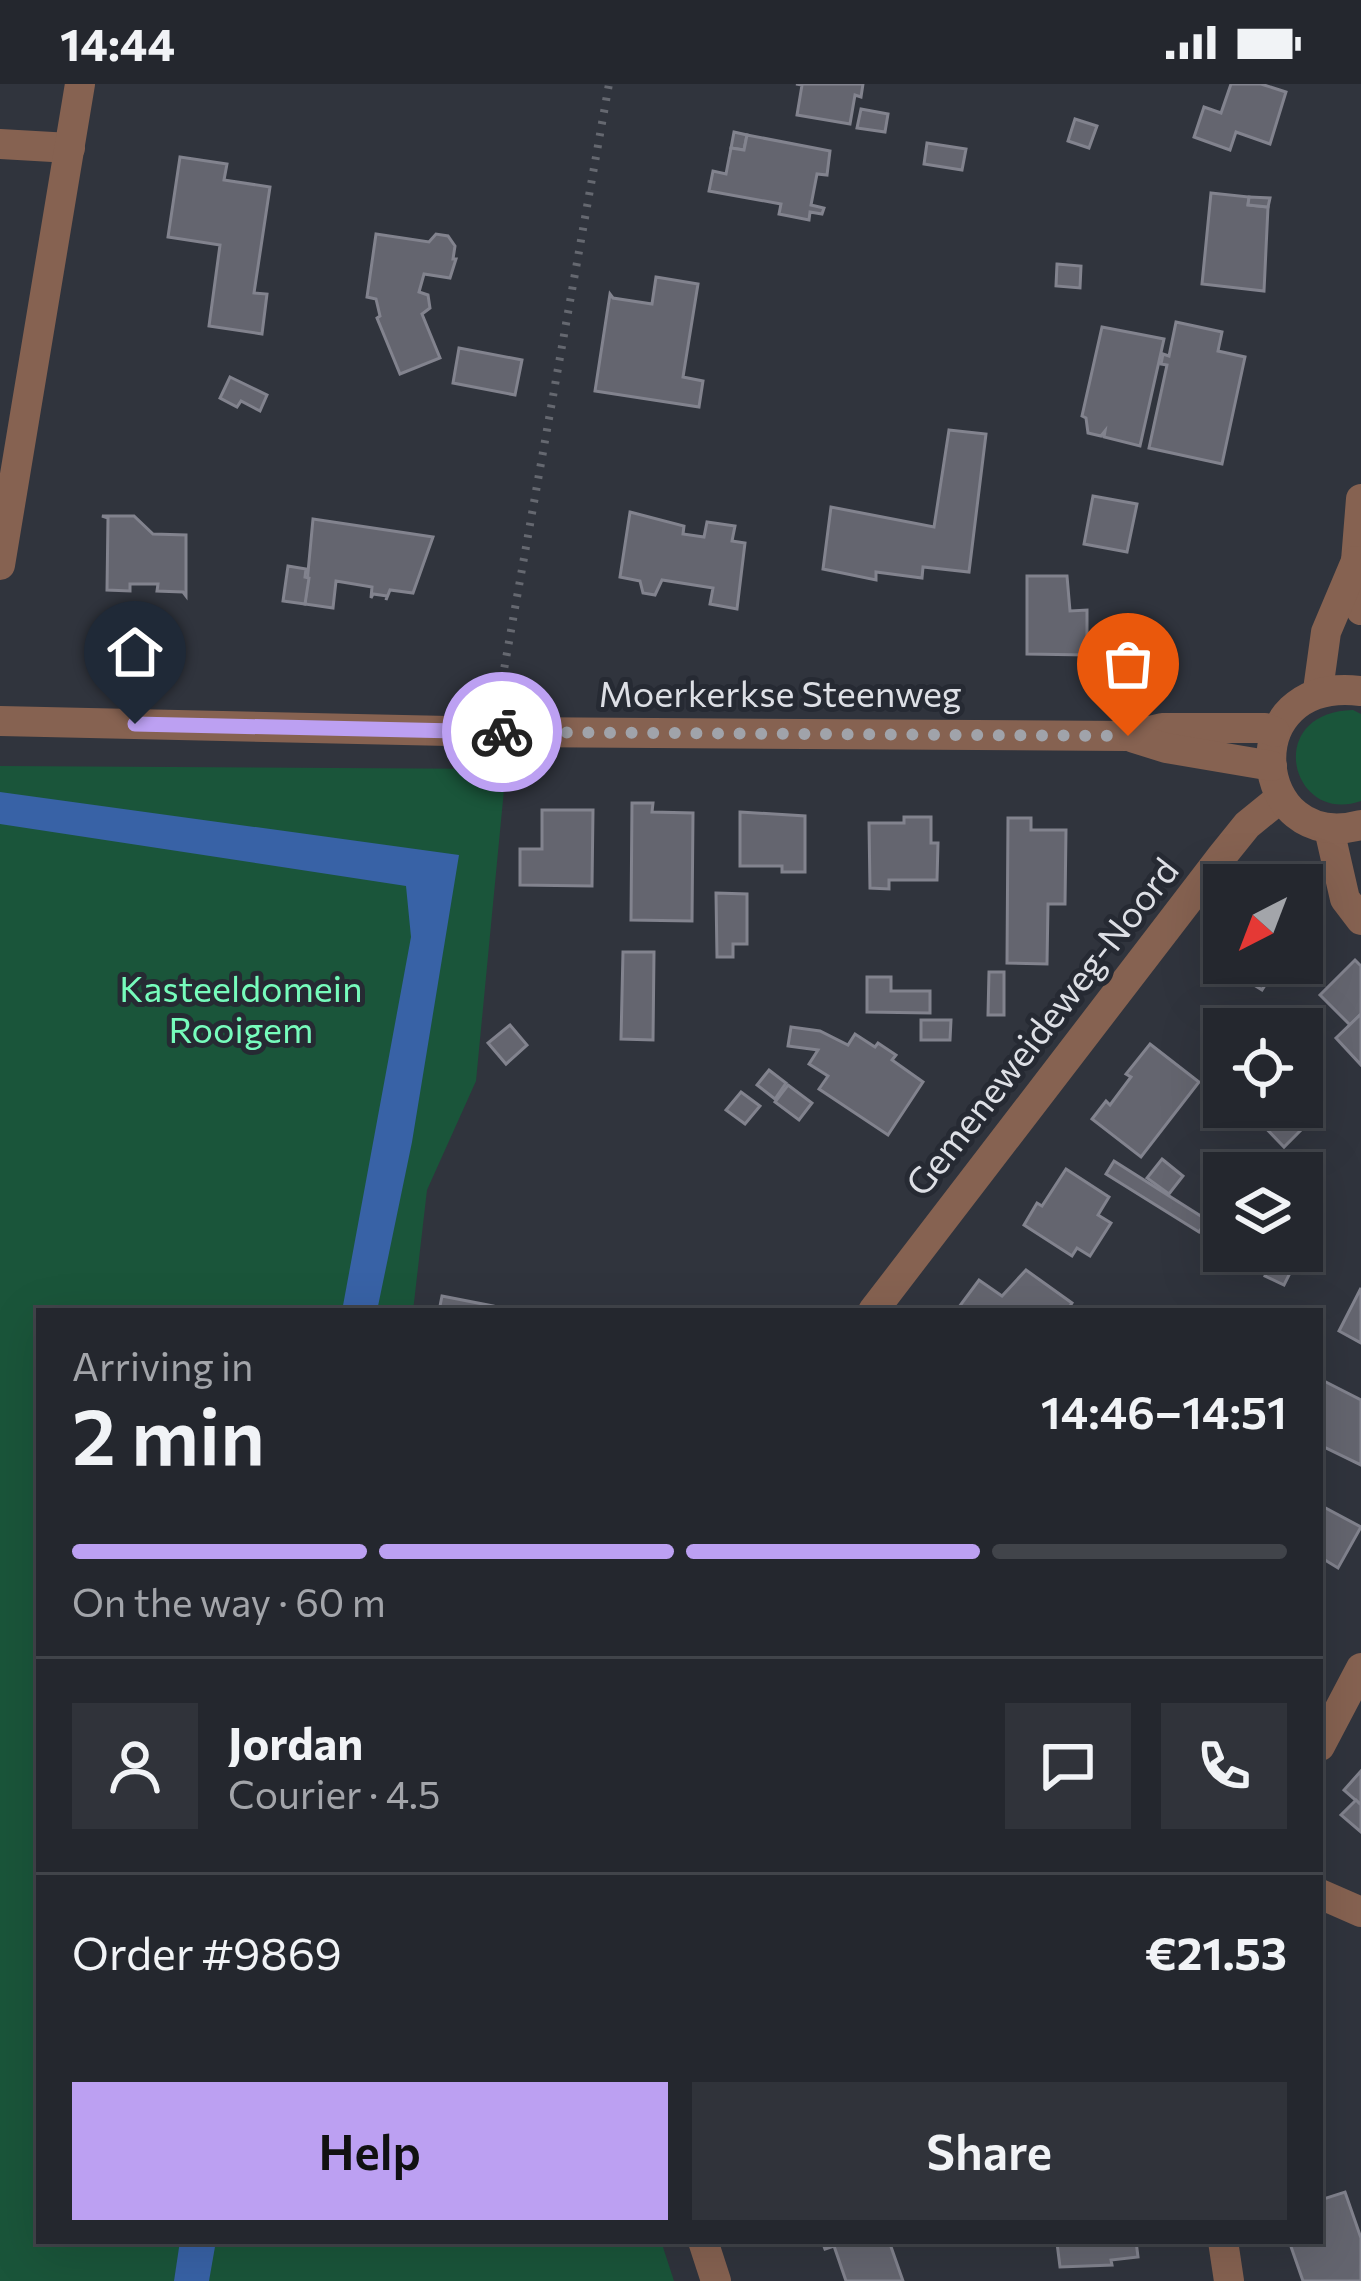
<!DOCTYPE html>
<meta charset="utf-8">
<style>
body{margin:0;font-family:Commissioner,sans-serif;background:#30333a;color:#f1f3f6;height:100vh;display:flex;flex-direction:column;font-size:45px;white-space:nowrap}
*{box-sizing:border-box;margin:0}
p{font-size:39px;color:#a3a5aa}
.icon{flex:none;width:66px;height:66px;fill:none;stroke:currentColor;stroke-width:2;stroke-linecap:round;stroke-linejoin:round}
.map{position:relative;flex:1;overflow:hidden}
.details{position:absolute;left:36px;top:1224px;width:1287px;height:936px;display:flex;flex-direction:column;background:#24272e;border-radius:0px;box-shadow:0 12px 48px #0002,0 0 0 3px #41444a}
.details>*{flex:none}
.needle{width:78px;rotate:222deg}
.buttons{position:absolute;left:1203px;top:780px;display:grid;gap:24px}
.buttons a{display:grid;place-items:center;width:120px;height:120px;border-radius:0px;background:#24272e;box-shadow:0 12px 48px #0002,0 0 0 3px #41444a;font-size:60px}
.pin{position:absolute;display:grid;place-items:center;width:102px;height:102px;color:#fff;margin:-123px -51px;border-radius:50% 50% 50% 0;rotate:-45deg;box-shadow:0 0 12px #0007}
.pin .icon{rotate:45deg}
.courier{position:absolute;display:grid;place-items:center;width:120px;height:120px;margin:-60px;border:9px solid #bca0f2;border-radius:50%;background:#fff;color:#222;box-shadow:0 3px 15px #0007}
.summary em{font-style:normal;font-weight:600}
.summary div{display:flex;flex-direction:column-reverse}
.summary{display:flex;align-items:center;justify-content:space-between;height:204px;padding:0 36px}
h1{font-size:78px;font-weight:600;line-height:90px}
.bar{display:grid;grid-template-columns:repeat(4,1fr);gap:18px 12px;align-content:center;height:144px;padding:0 36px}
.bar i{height:15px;border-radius:9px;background:#41444a}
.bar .selected{background:#bca0f2}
.bar p{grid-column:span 4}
.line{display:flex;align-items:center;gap:30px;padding:0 36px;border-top:3px solid #41444a}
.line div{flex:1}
.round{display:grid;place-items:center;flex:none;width:126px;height:126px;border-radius:0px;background:#30333a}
.cta{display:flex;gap:24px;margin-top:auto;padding:24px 36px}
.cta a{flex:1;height:138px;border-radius:0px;background:#bca0f2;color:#111;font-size:48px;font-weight:600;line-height:138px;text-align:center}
.cta a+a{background:#30333a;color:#f1f3f6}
.status{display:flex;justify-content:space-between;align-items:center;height:84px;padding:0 60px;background:#24272e;direction:ltr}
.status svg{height:33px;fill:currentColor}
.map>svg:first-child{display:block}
.green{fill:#1a553a}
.water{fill:#3862a6}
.building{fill:#64656f;stroke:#82838e;stroke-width:3}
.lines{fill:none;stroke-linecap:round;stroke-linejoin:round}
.path{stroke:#656870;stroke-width:8;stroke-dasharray:3 9;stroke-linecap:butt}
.minor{stroke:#866251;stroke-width:30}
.tertiary{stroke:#866251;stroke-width:30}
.done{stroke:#a0a3aa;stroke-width:12;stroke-dasharray:0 21.6}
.route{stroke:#bca0f2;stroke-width:15}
.labels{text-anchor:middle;stroke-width:10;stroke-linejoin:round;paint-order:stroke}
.street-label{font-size:36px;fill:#dddfe5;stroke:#262a33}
.park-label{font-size:36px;fill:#76fcbc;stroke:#262a33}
</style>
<div class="status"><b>14:44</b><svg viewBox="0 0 49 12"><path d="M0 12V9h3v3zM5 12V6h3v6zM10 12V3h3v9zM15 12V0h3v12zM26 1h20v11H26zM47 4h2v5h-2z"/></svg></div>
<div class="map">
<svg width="1361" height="2197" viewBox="0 0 1361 2197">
<rect width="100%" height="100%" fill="#30343d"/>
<g class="green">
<path d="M1353,626L1361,630V717C1291,742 1262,628 1353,626Z"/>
<path d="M0,682L506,685L476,997L427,1106L413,1227H39V2157H661L674,2197H0Z"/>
</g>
<g class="water">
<path d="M0,708L459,771L412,1058L377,1227H342L411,853L406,802L0,740Z"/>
<path d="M180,2157H216L209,2197H174Z"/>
</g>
<g class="building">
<path d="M796,0H863L861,13L855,11L850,40L797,31L802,1Z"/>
<path d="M1231,0H1261L1286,8L1270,60L1236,48L1230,66L1194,53L1204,23L1221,29Z"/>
<path d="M861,25L888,30L885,48L857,44Z"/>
<path d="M1075,35L1097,42L1089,64L1068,57Z"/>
<path d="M734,48L747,51L744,66L731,64Z"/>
<path d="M747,51L830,67L827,91L817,90L811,121L824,124L822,130L810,128L809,136L779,130L781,120L709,107L713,87L726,90L731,64L744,66Z"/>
<path d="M927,59L966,65L962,86L924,80Z"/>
<path d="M180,73L227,80L224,96L270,103L254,209L267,210L262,250L209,242L220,161L168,153Z"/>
<path d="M1211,109L1249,113L1248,121L1268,123L1264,207L1202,200Z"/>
<path d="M1249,113L1270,114L1268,123L1248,121Z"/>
<path d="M376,150L429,158L436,150L448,152L455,162L453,175H456L450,194L424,190L419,208L428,211L430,224L422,230L440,274L400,290L377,234L380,232L376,215L367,213Z"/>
<path d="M1057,180L1081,182L1080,204L1056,202Z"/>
<path d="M656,193L698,200L683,293L703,297L699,323L595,307L610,210L613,214L652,220Z"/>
<path d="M1176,238L1222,248L1218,267L1245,273L1222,380L1149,364L1167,281L1161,280L1163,270L1169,272Z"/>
<path d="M1102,243L1164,255L1140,362L1104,353L1105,347L1101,352L1088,349L1086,334L1082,332Z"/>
<path d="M459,264L522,276L515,311L453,299Z"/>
<path d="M230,293L267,311L260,327L241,317L237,323L220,314Z"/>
<path d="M949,346L986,350L969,488L923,483L922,494L876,488V496L823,485L831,423L934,443Z"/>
<path d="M1093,412L1137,420L1127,468L1084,460Z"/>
<path d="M630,428L684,442L683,450L704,453L707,438L735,442L732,457L745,459L737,525L710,520L713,504L662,496L655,511L643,509L640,497L620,493Z"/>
<path d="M102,432H134L153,450L186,451V512L183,508L157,507L158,500H130V507L107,506L108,434Z"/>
<path d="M313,435L433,453L413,509L390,506L386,516L387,512L373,510L371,514L372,503L336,497L333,524L305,520Z"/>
<path d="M288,482L306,485L305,493L309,494L305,520L283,517Z"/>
<path d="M1027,492H1067L1070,527L1087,526V571L1027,570Z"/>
<path d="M632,719H653L652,728L693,729L692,837L631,836Z"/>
<path d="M542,726H593L592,802L520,801V765H542Z"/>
<path d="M740,728L805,732V788H782V782H740Z"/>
<path d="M904,733H931V759H938L937,796H889V805L870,804L869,739H904Z"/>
<path d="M1008,734H1031V746H1066L1065,820H1048L1047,880L1007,879Z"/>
<path d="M716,809L747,810V860H733V873H717Z"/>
<path d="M623,868H654L653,956L621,955Z"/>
<path d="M1355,876L1361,882V930L1350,941L1320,911Z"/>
<path d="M1238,879H1279L1262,906L1233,888Z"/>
<path d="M989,888H1004V931H988Z"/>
<path d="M867,893H891V907H930V929L867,928Z"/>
<path d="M1361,930V981L1336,954Z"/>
<path d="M921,936H951L950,956H921Z"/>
<path d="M510,941L527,961L506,980L488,959Z"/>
<path d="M791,943L820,947L848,961L855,950L875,963L878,959L896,971L892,976L923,998L888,1051L819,1005L828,992L809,980L818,966L788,962Z"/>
<path d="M1150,960L1199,998L1141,1073L1092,1035L1106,1017L1110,1021L1131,993L1126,990Z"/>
<path d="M769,986L786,999L775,1015L757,1001Z"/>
<path d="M788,1001L812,1019L799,1036L775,1018Z"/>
<path d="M741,1008L760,1022L745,1040L726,1026Z"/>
<path d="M1265,1023H1280L1302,1045L1284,1063L1255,1033Z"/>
<path d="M1162,1075L1183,1092L1169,1110L1147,1094Z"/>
<path d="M1114,1077L1207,1136L1199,1148L1106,1090Z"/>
<path d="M1066,1085L1109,1113L1098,1131L1111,1139L1090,1172L1077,1164L1072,1172L1024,1141L1037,1119L1042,1122Z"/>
<path d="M1274,1173L1293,1183L1284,1201L1265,1192Z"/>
<path d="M1026,1186L1072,1219L1067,1227H956L979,1196L1002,1212Z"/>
<path d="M1361,1204V1259L1339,1247Z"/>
<path d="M442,1212L493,1222L492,1227H439Z"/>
<path d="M1320,1295L1361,1316V1381L1320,1361Z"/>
<path d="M1320,1421L1361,1443L1338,1484L1320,1473Z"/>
<path d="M1361,1687V1721L1344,1706Z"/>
<path d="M1356,1716L1361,1721V1748L1341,1731Z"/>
<path d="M1345,2108L1361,2154V2197H1303L1289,2157H1320V2116Z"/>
<path d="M822,2157H889L903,2197H846L834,2162L825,2165Z"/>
<path d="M1053,2157H1136L1138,2173L1111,2176L1112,2181L1060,2183L1057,2159Z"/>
</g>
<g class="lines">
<path class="path" d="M498,619L609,0"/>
<g class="minor">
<path d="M0,60L70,64"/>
<path d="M1361,415L1356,477L1361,526"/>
<path d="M0,481L80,0"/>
<path d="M1318,606L1326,548L1356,477"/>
<path d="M1329,745L1345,815L1361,836"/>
<path d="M873,1227L1222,772L1247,741L1279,715"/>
<path d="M1320,1662L1361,1584"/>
<path d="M1320,1810L1361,1828"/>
<path d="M703,2157L716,2197"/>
<path d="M1223,2157L1229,2197"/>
</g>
<g class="tertiary">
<path d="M1361,607C1233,591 1250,771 1361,741"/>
<path d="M0,637L495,648L1128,652L1162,644H1265L1275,648"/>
<path d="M1134,654L1166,664L1272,682"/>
</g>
</g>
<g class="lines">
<path class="done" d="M502,648L1128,652"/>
<path class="route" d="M135,640L502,648"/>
</g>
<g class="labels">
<g class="street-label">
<text x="780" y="623">Moerkerkse Steenweg</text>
<text transform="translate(1042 943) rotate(-52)" y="13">Gemeneweideweg-Noord</text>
</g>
<g class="park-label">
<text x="241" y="918">Kasteeldomein<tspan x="241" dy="41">Rooigem</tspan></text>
</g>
</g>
</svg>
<div class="buttons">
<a><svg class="needle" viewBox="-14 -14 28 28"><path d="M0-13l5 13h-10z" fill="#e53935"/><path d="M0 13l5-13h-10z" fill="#a3a5aa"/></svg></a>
<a><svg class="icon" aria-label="locate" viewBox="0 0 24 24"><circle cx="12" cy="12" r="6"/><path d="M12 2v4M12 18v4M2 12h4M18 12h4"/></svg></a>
<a><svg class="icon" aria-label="layers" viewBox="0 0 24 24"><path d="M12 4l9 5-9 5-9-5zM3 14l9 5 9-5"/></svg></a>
</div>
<div class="pin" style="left:1128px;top:652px;background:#ea580c"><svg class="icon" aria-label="bag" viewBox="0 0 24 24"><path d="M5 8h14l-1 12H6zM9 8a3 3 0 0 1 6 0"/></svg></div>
<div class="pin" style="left:135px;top:640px;background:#1f2937"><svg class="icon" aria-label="home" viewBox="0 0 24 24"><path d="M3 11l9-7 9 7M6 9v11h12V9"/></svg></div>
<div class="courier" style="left:502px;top:648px"><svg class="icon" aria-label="bike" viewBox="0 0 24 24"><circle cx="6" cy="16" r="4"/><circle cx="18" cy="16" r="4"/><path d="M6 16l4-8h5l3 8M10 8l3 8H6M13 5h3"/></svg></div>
<section class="details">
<div class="summary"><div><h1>2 min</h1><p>Arriving in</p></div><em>14:46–14:51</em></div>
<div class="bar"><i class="selected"></i><i class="selected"></i><i class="selected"></i><i></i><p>On the way · 60 m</p></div>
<div class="line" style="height:216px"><a class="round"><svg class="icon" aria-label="person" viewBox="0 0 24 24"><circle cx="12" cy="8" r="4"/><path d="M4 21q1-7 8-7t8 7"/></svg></a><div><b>Jordan</b><p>Courier · 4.5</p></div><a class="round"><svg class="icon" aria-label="chat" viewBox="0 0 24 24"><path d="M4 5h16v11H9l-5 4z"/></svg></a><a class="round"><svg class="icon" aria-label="phone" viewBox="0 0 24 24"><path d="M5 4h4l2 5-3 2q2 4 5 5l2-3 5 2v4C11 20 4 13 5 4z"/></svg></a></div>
<div class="line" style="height:156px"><div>Order #9869</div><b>€21.53</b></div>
<div class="cta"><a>Help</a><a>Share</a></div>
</section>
</div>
